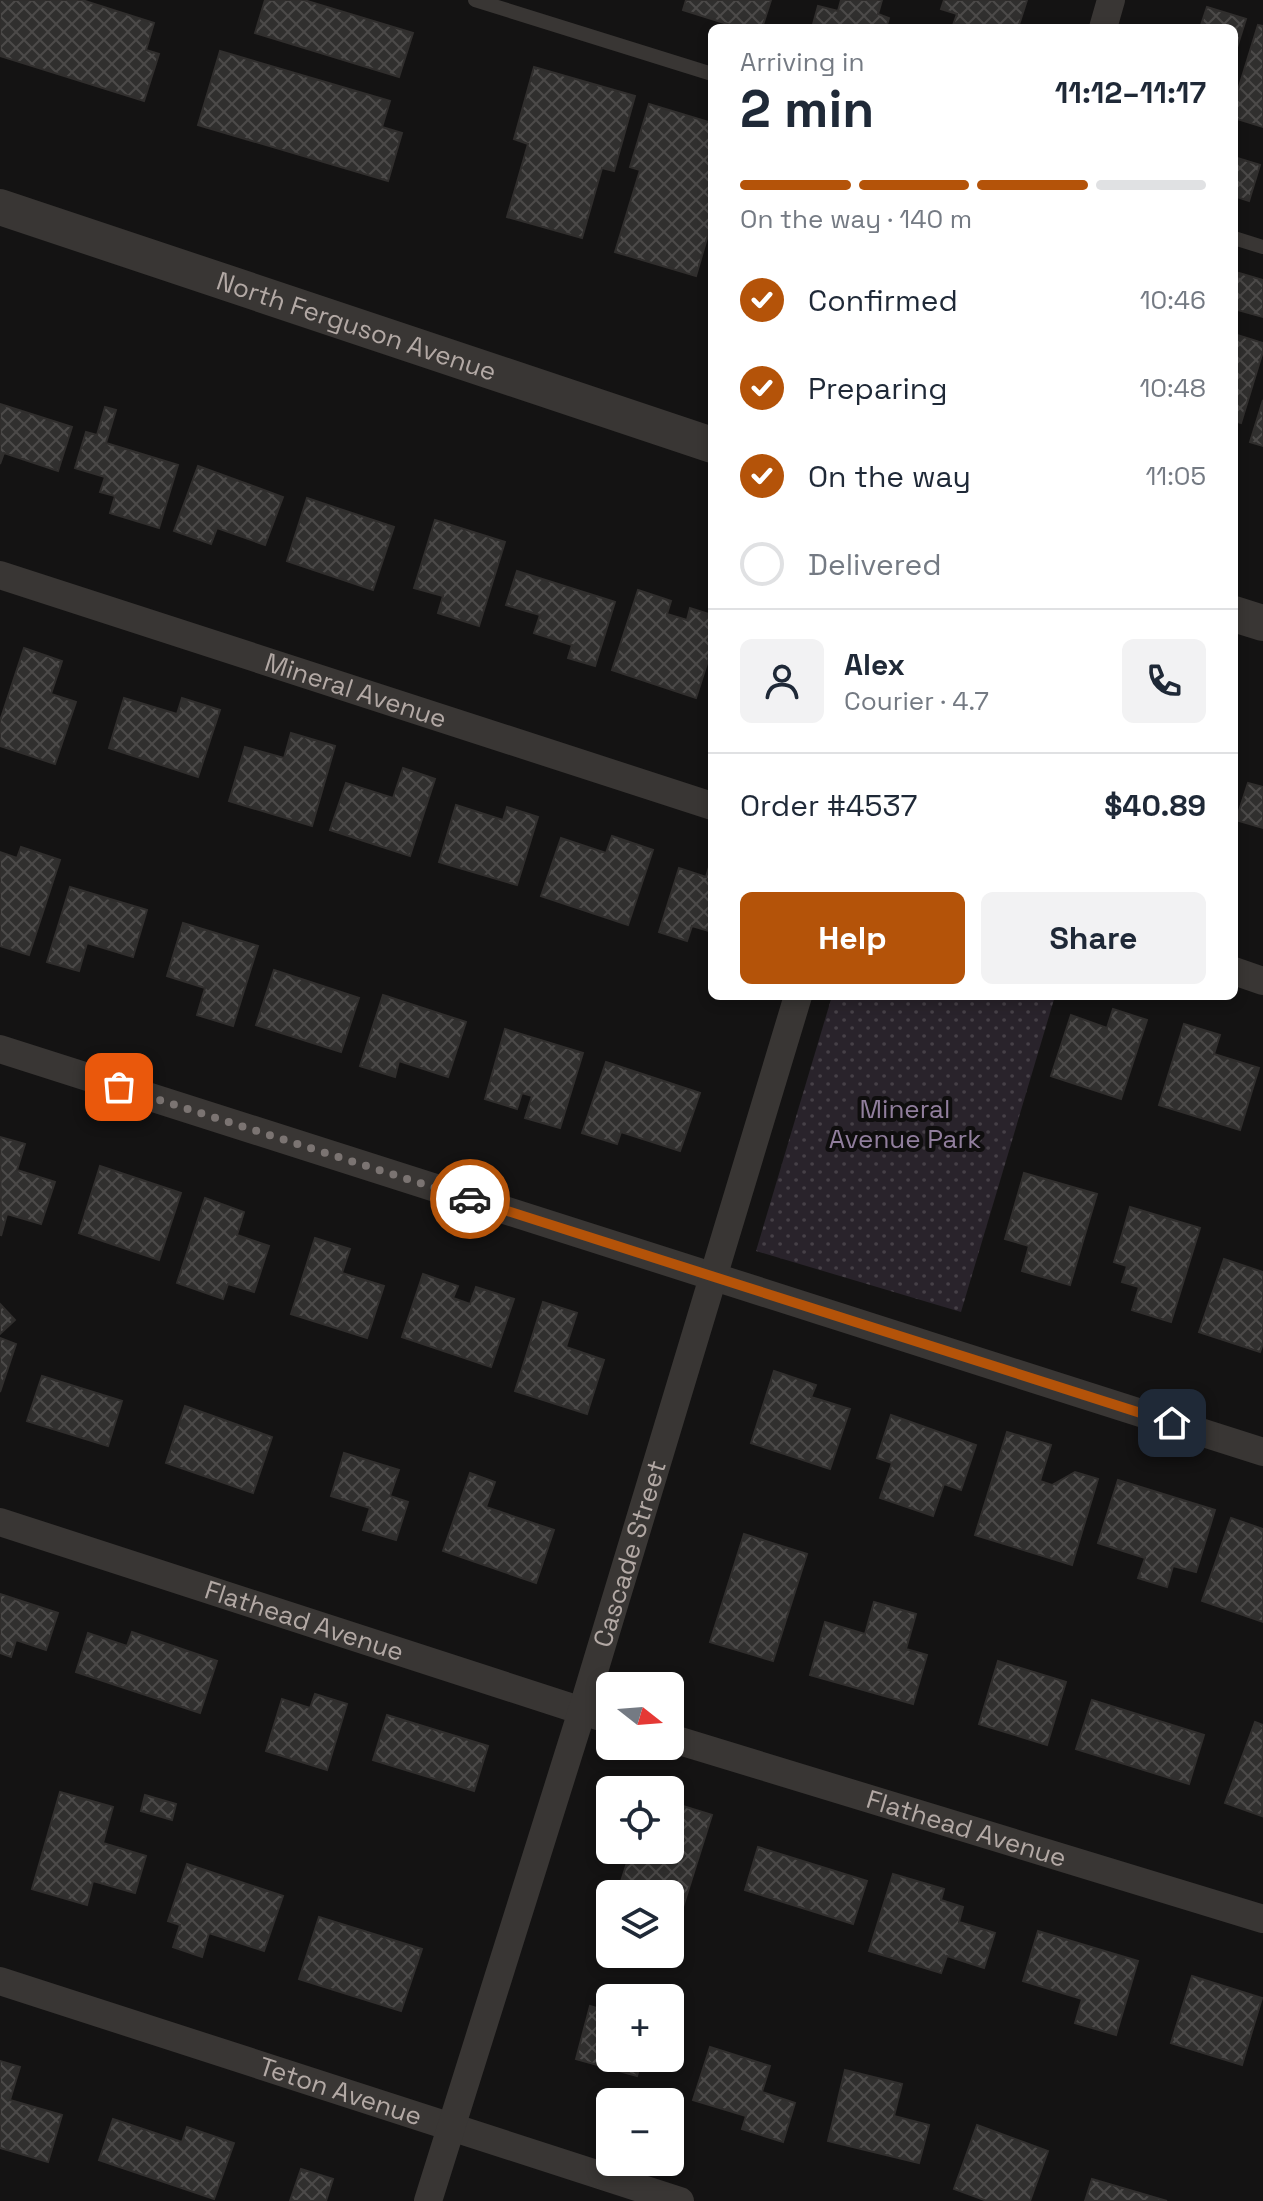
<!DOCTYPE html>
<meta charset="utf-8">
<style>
body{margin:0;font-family:"Space Grotesk",sans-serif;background:#f2f2f3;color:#1f2937;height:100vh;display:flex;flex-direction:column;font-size:30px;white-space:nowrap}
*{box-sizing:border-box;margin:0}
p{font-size:26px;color:#747a83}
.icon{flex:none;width:44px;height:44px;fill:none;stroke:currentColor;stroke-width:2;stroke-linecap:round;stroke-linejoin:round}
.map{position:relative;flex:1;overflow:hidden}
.drawer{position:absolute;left:708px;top:24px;width:530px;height:976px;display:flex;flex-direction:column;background:#fff;border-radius:12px;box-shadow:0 4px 12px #0003}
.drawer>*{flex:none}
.needle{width:52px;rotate:107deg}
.controls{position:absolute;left:596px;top:1672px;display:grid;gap:16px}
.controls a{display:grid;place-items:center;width:88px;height:88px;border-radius:12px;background:#fff;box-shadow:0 4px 12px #0003;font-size:40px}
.pin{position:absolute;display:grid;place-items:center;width:68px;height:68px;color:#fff;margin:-34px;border-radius:16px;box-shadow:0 4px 12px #0006}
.courier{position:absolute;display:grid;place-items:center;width:80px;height:80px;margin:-40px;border:6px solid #b45309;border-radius:50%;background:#fff;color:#222;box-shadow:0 2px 10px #0007}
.summary em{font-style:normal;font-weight:700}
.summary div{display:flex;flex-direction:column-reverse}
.summary{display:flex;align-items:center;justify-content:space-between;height:136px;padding:0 32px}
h1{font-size:52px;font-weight:700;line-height:60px}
.bar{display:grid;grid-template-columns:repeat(4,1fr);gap:12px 8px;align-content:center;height:96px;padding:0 32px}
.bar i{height:10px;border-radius:6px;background:#e0e1e3}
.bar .current{background:#b45309}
.bar p{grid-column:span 4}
.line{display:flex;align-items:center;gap:20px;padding:0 32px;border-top:2px solid #e0e1e3}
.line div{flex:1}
.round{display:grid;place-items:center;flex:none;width:84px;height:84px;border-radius:12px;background:#f2f2f3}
ol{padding:0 32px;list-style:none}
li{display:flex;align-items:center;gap:24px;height:88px}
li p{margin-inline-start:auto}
li .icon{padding:8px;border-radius:50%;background:#b45309;color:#fff;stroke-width:4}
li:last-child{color:#747a83}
li i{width:44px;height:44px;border:4px solid #e0e1e3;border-radius:50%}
.button{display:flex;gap:16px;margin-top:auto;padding:16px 32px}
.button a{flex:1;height:92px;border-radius:12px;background:#b45309;color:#fff;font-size:32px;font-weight:700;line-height:92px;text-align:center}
.button a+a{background:#f2f2f3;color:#1f2937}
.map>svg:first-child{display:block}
.park{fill:url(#park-dots)}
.building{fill:url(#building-cross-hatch);stroke:#302e2d;stroke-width:2}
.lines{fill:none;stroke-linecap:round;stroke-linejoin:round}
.service{stroke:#393634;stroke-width:14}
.minor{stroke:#393634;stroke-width:28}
.tertiary{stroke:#393634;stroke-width:36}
.done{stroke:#7b7472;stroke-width:8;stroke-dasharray:0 14.4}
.route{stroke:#b45309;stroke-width:10}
.labels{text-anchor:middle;stroke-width:8;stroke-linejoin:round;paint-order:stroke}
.street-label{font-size:26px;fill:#b3a9a5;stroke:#0f0e0e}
.park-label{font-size:26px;fill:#917e9d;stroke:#0f0e0e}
</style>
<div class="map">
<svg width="1263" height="2201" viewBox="0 0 1263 2201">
<defs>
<pattern id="park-dots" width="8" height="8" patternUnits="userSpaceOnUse" patternTransform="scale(2)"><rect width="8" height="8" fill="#29232b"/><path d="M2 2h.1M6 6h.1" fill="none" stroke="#464047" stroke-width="1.8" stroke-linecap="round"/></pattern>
<pattern id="building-cross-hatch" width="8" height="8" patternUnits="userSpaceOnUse" patternTransform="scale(2)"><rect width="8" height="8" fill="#302f2e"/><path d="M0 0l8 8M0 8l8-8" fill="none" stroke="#4c4a49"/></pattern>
</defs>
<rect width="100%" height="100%" fill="#141313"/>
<path class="park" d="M832,996H1055L961,1312L756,1251Z"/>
<g class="building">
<path d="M0,0H82L154,23L146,50L159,54L144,101L0,56Z"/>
<path d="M265,0H304L413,33L399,77L255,33Z"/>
<path d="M686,0H771L762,28H740L683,10Z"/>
<path d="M841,0H882L878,14L889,18L886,28H812L818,6L838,11Z"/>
<path d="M944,0H1027L1018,28H952L957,14L941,9Z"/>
<path d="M1207,7L1246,19L1234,57V28H1200Z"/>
<path d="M1258,25L1263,26V127L1234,118V103Z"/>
<path d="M220,51L390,101L382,127L402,133L388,181L198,125Z"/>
<path d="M534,67L635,96L614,171L602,168L582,238L507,217L528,144L514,139Z"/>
<path d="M649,104L712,123V221L696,276L615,252L640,170L630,167Z"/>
<path d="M1234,157L1260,165L1249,201L1234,196Z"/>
<path d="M1239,273L1263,280V317L1234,309V291Z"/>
<path d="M1234,334L1263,343V351L1241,423L1234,421Z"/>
<path d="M1263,400V446L1250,442Z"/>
<path d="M0,404L72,427L58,471L4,453L0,464Z"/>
<path d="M105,407L116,410L106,443L178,465L159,528L110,513L115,496L100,492L105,477L75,468L86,432L97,435Z"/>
<path d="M198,466L283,497L265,545L217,528L211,544L174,531Z"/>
<path d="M307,498L394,527L373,590L287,561Z"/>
<path d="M435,520L505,542L479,626L438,613L443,596L414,588Z"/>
<path d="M517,571L615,602L595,666L568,658L572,645L534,633L540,615L506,605Z"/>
<path d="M638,590L671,601L667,614L687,620L690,608L712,615V648L696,698L612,670Z"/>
<path d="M24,648L62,661L51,694L76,702L55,764L0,746V721Z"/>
<path d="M124,698L177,714L182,698L220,710L198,777L109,748Z"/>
<path d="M291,733L335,746L312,826L229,801L245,747L284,758Z"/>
<path d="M403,768L435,779L410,856L330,830L346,783L393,798Z"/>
<path d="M1248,783L1263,787V828L1236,820Z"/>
<path d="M456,805L503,820L507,807L538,817L517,885L439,862Z"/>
<path d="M612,836L653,850L628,925L541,896L561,838L606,853Z"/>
<path d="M21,847L60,860L29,955L0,946V852L17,858Z"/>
<path d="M709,867L712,868V932L692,926L687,941L659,932L679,868L706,877Z"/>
<path d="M70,887L147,910L133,957L87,943L79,971L47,962Z"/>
<path d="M183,923L258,946L233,1026L197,1015L205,988L167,976Z"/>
<path d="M274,970L359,998L341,1052L256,1025Z"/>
<path d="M383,995L466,1022L448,1077L399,1061L395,1077L360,1066Z"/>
<path d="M1113,1009L1147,1020L1121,1099L1051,1076L1071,1015L1107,1028Z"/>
<path d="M1184,1024L1220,1035L1214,1054L1259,1068L1240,1130L1159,1105Z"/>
<path d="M505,1029L583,1053L560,1128L525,1118L532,1096L522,1093L517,1109L485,1099Z"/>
<path d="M606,1062L700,1093L680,1151L621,1132L617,1144L582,1133Z"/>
<path d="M0,1137L25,1144L17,1170L55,1182L41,1224L7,1214L1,1236Z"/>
<path d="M100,1166L181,1193L159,1260L79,1233Z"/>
<path d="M1024,1173L1097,1194L1070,1285L1022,1271L1029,1246L1005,1239Z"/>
<path d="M205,1198L244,1212L237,1235L269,1246L254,1292L228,1284L223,1299L177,1283Z"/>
<path d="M1130,1207L1200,1228L1171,1322L1132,1310L1139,1287L1122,1282L1127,1266L1114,1262Z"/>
<path d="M315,1238L350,1249L342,1273L384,1286L367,1338L291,1314Z"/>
<path d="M1224,1259L1263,1272V1343L1260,1352L1199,1332Z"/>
<path d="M423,1274L458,1286L453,1298L470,1304L476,1287L514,1299L491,1367L402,1337Z"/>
<path d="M543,1302L577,1313L566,1347L604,1360L587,1414L515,1391Z"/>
<path d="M0,1304L15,1320L0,1334Z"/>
<path d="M0,1338L16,1344L0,1392Z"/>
<path d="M774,1371L816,1385L811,1397L850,1409L830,1469L751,1443Z"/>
<path d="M42,1376L122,1401L108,1446L27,1421Z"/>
<path d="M185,1406L272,1437L253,1493L166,1463Z"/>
<path d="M891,1415L976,1445L961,1490L944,1484L933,1516L880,1498L892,1463L877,1458Z"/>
<path d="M1007,1432L1051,1445L1040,1481L1052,1485L1075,1472L1098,1479L1072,1565L975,1535Z"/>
<path d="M344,1453L399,1470L390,1496L408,1502L396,1540L363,1530L370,1508L331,1496Z"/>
<path d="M470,1473L495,1482L486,1507L554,1530L536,1583L443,1551Z"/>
<path d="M1118,1480L1215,1510L1196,1572L1173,1566L1167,1587L1138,1578L1145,1558L1098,1543Z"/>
<path d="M1231,1518L1263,1529V1622L1202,1601Z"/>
<path d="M744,1534L807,1554L773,1661L710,1642Z"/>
<path d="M0,1594L58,1613L46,1650L16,1640L11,1657L0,1653Z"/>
<path d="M874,1602L916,1614L906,1649L927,1655L913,1704L810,1675L825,1622L865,1634Z"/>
<path d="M132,1632L217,1661L200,1713L76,1672L88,1633L127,1646Z"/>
<path d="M998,1661L1066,1682L1047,1745L979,1724Z"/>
<path d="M315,1694L347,1704L327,1770L266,1751L282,1699L310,1708Z"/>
<path d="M1092,1700L1204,1735L1189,1784L1076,1749Z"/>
<path d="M387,1715L488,1746L474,1791L373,1760Z"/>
<path d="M1255,1722L1263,1725L1262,1816L1225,1803Z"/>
<path d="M60,1792L113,1807L103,1843L146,1856L135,1893L93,1881L87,1905L32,1889Z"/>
<path d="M145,1795L176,1804L172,1820L141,1811Z"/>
<path d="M670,1802L712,1815L677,1926L670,1924V1894H617L631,1850H670Z"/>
<path d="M758,1847L867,1881L853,1924L745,1890Z"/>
<path d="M187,1864L283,1896L264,1951L209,1933L202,1957L173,1947L180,1925L168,1921Z"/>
<path d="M893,1874L944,1889L941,1900L963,1907L959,1922L995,1933L984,1968L947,1956L941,1973L869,1951Z"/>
<path d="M319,1917L422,1949L401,2011L299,1979Z"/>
<path d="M1038,1931L1138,1961L1116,2035L1075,2023L1082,1999L1023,1981Z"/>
<path d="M1192,1976L1262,1998L1242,2065L1171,2043Z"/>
<path d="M590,2006L610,2012V2058H642L637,2076L576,2059Z"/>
<path d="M710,2047L770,2066L762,2092L795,2103L783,2142L742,2129L746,2116L693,2100Z"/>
<path d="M0,2061L20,2067L10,2100L62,2115L48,2162L0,2148Z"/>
<path d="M845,2070L902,2084L894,2116L929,2125L919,2163L828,2141Z"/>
<path d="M113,2119L182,2142L187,2127L234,2143L214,2199L99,2160Z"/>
<path d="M977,2125L1048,2151L1030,2201H987L954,2189Z"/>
<path d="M301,2169L333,2179L326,2201H290Z"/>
<path d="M1092,2179L1167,2201H1085Z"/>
</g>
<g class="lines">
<g class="service">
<path d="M475,0L712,74"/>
<path d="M1234,238L1263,247"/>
</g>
<g class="minor">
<path d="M1103,28L1111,0"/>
<path id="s1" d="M0,575L712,806"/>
<path d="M1234,971L1263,981"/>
<path d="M0,1049L1263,1452"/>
<path id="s2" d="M0,1522L610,1720"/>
<path id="s3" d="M670,1738L1263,1919"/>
<path id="s4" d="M0,1981L680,2201"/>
<path id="s5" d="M428,2201L582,1711L798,996"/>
</g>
<g class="tertiary">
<path id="s6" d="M0,207L712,445"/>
<path d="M1234,614L1263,623"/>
</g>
</g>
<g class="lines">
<path class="done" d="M119,1087L470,1199"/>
<path class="route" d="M470,1199L1172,1423"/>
</g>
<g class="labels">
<g class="street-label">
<text dy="9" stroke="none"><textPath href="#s6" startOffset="376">North Ferguson Avenue</textPath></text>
<text dy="9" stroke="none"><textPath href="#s1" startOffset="374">Mineral Avenue</textPath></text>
<text dy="9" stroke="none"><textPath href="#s5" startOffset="678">Cascade Street</textPath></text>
<text dy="9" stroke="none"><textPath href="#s2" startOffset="320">Flathead Avenue</textPath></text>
<text dy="9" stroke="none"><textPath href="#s3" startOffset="310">Flathead Avenue</textPath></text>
<text dy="9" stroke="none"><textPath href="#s4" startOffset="358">Teton Avenue</textPath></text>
</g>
<g class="park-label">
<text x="905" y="1118">Mineral<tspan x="905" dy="30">Avenue Park</tspan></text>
</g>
</g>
</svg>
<div class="controls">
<a><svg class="needle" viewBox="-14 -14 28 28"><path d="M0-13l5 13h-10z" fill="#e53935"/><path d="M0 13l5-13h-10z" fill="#747a83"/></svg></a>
<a><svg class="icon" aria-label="locate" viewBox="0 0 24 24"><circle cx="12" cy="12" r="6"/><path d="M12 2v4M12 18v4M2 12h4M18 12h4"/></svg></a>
<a><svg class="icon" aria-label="layers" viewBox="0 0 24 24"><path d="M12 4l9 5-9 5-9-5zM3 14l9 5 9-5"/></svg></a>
<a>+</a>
<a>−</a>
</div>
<div class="pin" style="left:119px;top:1087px;background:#ea580c"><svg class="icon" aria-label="bag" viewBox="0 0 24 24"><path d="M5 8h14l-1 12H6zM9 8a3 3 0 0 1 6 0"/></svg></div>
<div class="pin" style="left:1172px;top:1423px;background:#1f2937"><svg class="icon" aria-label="home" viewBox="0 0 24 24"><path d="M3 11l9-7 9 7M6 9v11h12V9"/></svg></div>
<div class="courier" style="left:470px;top:1199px"><svg class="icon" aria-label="car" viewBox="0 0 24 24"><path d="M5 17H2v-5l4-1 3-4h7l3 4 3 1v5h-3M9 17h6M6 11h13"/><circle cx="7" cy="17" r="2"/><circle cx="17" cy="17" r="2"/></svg></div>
<section class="drawer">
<div class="summary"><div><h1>2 min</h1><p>Arriving in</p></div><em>11:12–11:17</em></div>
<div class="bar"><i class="current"></i><i class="current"></i><i class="current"></i><i></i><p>On the way · 140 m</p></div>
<ol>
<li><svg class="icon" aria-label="check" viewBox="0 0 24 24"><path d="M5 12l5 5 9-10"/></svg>Confirmed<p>10:46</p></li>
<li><svg class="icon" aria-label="check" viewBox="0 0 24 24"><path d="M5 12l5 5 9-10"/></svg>Preparing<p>10:48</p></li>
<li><svg class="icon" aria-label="check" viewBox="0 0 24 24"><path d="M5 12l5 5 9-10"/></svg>On the way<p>11:05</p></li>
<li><i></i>Delivered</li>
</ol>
<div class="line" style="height:144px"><a class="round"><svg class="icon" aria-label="person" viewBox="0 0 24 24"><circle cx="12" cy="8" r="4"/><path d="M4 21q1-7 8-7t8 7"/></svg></a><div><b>Alex</b><p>Courier · 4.7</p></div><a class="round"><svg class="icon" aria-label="phone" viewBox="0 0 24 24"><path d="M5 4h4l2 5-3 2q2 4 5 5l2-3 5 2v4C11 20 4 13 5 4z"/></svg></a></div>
<div class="line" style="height:104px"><div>Order #4537</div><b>$40.89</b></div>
<div class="button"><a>Help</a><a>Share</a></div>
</section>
</div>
